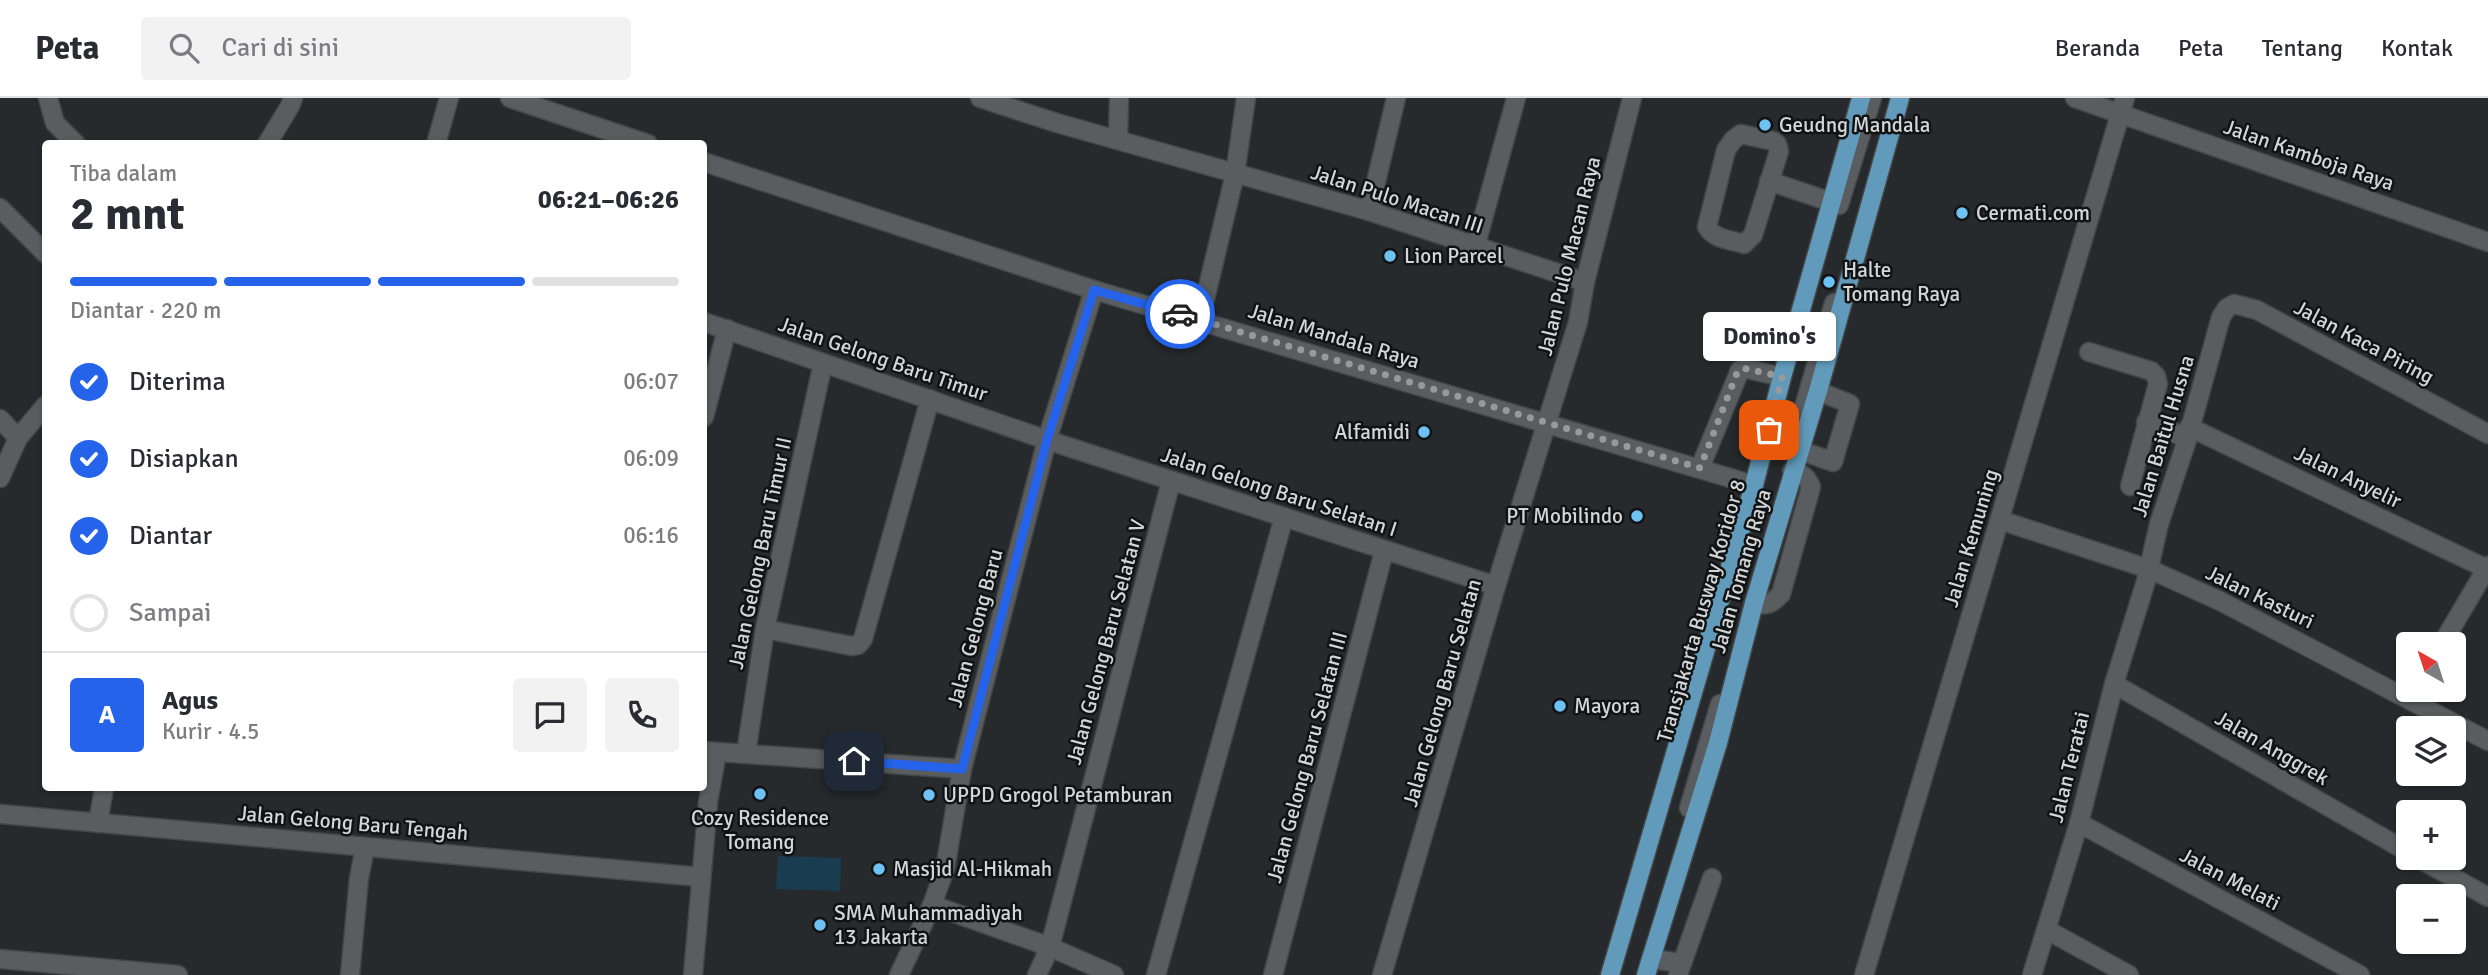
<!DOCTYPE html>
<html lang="id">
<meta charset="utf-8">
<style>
body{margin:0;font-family:Signika,sans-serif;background:#f2f2f3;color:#2b2b33;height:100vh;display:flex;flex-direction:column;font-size:26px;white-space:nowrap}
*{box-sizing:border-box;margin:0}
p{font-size:23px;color:#7c7c81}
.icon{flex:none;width:38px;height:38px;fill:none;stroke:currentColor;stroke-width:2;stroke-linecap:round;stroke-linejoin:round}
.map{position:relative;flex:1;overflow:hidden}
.sheet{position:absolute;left:42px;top:42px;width:665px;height:651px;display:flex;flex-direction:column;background:#fff;border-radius:7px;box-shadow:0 2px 5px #0004}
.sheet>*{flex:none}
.needle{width:46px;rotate:321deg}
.buttons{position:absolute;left:2396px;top:534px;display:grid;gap:14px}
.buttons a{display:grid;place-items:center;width:70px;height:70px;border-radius:7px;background:#fff;box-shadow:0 2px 5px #0004;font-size:35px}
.pin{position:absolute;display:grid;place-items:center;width:60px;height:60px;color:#fff;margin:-30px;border-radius:14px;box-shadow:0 4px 10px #0006}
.courier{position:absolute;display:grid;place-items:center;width:70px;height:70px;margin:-35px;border:5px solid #2563eb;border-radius:50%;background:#fff;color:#222;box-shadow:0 2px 9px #0007}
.bubble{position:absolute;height:49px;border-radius:7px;background:#fff;box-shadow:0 2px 5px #0004;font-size:23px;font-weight:700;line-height:49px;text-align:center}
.head em{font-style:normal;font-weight:700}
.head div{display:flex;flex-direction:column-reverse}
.head{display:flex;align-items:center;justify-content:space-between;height:119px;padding:0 28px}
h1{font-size:46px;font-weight:700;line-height:52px}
.bar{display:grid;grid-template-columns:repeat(4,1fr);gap:10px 7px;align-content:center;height:84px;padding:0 28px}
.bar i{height:9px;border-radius:5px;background:#e1e1e2}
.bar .on{background:#2563eb}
.bar p{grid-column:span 4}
.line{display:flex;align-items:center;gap:18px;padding:0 28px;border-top:2px solid #e1e1e2}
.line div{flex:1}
.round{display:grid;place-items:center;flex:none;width:74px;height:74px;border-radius:7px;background:#f2f2f3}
ol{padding:0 28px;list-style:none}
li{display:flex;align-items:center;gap:21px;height:77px}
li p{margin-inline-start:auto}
li .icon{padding:7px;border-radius:50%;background:#2563eb;color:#fff;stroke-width:4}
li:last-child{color:#7c7c81}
li i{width:38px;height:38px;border:4px solid #e1e1e2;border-radius:50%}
header{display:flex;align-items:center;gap:42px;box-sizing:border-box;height:98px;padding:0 35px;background:#fff;border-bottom:2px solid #e1e1e2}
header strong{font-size:33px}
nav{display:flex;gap:38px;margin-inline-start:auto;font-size:24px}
.search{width:490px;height:63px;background:#f2f2f3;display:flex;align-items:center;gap:18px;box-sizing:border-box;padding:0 24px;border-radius:7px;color:#7c7c81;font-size:26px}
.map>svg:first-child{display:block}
.pitch{fill:#193c50}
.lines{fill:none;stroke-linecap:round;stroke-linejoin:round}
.minor-casing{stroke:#424647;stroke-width:21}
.major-casing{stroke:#424647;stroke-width:21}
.minor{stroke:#595d60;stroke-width:18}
.major{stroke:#619aba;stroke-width:18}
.done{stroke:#979a9b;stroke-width:7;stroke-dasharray:0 12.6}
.route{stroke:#2563eb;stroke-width:9}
.poi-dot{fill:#6dc2f3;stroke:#111213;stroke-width:2.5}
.labels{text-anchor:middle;stroke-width:5;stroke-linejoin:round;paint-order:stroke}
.poi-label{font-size:21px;fill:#d3d6d7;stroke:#111213;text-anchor:start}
.street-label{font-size:21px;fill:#d3d6d7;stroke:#111213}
</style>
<header>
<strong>Peta</strong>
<div class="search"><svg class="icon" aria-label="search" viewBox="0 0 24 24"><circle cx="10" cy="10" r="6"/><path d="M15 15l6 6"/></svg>Cari di sini</div>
<nav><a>Beranda</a><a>Peta</a><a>Tentang</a><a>Kontak</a></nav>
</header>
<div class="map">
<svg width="2488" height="877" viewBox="0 0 2488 877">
<rect width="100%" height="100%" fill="#272a2c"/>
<path class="pitch" d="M778,758L841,760L840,793L776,791Z"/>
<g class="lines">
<g class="minor-casing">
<g id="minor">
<path d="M48,0L55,25L76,46"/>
<path d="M510,0L648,46"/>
<path d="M980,0L1057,25L1369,113L1585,184"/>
<path d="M2075,0L2488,144"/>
<path d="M1741,36L1773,43L1777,46L1779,53L1753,137L1744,146C1731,142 1714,141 1707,129L1726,52L1733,42Z"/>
<path d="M1118,42L1119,0"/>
<path d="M267,46L290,8L293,0"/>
<path d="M436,46L449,0"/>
<path d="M704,64L1094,192L1754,387"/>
<path d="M1769,83L1831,104"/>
<path d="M1839,107L1872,0"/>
<path d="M0,110L46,156"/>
<path d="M1369,113L1396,0"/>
<path d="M1475,150L1516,0"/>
<path d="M1200,222L1235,76L1246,0"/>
<path d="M704,224L1047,342L1496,488"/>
<path d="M2089,254L2151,273L2156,278L2158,286L2130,388"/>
<path d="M704,319L727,231"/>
<path d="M0,321L18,340"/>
<path d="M2146,324L2170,332L2187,342"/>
<path d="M2189,329L2487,471"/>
<path d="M1798,330L1834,205"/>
<path d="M1799,352L1833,364L1850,306L1818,293"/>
<path d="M1700,370L1740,272L1743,270L1782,279"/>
<path d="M0,380L18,340L46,307"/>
<path d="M2000,422L2149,471L2220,503L2488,643"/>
<path d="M1754,505C1766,509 1773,505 1781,496L1811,389C1808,380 1803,375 1792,373"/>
<path d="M765,531L852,548L858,547L863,541L930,301"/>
<path d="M2442,546L2488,468"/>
<path d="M2114,586L2408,754"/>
<path d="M704,653L962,671"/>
<path d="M746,655L765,531L823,265"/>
<path d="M1689,710L1720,606"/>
<path d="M0,716L701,779"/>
<path d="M98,725L104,690"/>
<path d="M2079,725L2360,877"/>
<path d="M2418,760L2488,799"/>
<path d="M932,807L1050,849L1114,877"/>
<path d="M2047,832L2129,877"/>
<path d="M0,861L178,877"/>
<path d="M1651,861L1682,865"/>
<path d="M350,877L359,780L365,750"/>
<path d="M693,877L708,704L717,654"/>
<path d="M899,877L932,807L945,771L962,671L1047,342L1094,192"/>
<path d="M1037,877L1050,849L1171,383"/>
<path d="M1156,877L1284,419"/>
<path d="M1273,877L1384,453"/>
<path d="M1382,877L1496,488L1578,224L1585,184L1632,0"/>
<path d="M1678,877L1712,780"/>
<path d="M1864,877L2125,0"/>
<path d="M2032,877L2079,725L2114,586L2146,483L2159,426L2187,342L2221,219L2227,210L2234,206L2257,212L2488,336"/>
</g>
</g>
<g class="major-casing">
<g id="major">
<path d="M1610,877L1754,387L1782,279L1861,0"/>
<path d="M1646,877L1718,645L1754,505L1818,293L1900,0"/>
</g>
</g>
<use href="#minor" class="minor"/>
<use href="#major" class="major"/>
</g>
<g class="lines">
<path class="done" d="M1180,216L1700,370L1737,275L1743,270L1782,279L1769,332"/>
<path class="route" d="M854,663L962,671L1047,342L1094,192L1180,216"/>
</g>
<g class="poi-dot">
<circle cx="1765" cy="27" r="7"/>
<circle cx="1962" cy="115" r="7"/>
<circle cx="1390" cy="158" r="7"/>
<circle cx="1829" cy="184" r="7"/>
<circle cx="1424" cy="334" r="7"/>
<circle cx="1637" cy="418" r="7"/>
<circle cx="1560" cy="608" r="7"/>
<circle cx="760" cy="696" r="7"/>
<circle cx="929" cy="697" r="7"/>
<circle cx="879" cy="771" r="7"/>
<circle cx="820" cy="827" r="7"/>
</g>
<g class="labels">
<g class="poi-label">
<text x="1779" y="34">Geudng Mandala</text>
<text x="1976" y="122">Cermati.com</text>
<text x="1404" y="165">Lion Parcel</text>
<text x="1843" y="179">Halte<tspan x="1843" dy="24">Tomang Raya</tspan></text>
<text x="1410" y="341" text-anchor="end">Alfamidi</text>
<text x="1623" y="425" text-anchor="end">PT Mobilindo</text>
<text x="1574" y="615">Mayora</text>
<text x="943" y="704">UPPD Grogol Petamburan</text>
<text x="760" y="727" text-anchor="middle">Cozy Residence<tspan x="760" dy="24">Tomang</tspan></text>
<text x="893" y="778">Masjid Al-Hikmah</text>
<text x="834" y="822">SMA Muhammadiyah<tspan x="834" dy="24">13 Jakarta</tspan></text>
</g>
<g class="street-label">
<text transform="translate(2309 57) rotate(19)" y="7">Jalan Kamboja Raya</text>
<text transform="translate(1397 101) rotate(18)" y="7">Jalan Pulo Macan III</text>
<text transform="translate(1569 158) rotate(-76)" y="7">Jalan Pulo Macan Raya</text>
<text transform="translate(1334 238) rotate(17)" y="7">Jalan Mandala Raya</text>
<text transform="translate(2364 244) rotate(28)" y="7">Jalan Kaca Piring</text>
<text transform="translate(883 261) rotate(19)" y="7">Jalan Gelong Baru Timur</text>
<text transform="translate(2163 338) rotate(-73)" y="7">Jalan Baitul Husna</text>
<text transform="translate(2348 379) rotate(26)" y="7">Jalan Anyelir</text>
<text transform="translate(1279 394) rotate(18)" y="7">Jalan Gelong Baru Selatan I</text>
<text transform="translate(1971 440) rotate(-73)" y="7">Jalan Kemuning</text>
<text transform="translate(760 455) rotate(-78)" y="7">Jalan Gelong Baru Timur II</text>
<text transform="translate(1741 473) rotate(-74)" y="7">Jalan Tomang Raya</text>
<text transform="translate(2260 499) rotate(26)" y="7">Jalan Kasturi</text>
<text transform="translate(1701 513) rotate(-74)" y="7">Transjakarta Busway Koridor 8</text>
<text transform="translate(975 530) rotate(-75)" y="7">Jalan Gelong Baru</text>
<text transform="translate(1106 544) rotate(-75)" y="7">Jalan Gelong Baru Selatan V</text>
<text transform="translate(1442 595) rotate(-74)" y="7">Jalan Gelong Baru Selatan</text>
<text transform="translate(2272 650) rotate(30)" y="7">Jalan Anggrek</text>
<text transform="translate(1307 659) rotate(-75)" y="7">Jalan Gelong Baru Selatan III</text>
<text transform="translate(2069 669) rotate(-76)" y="7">Jalan Teratai</text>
<text transform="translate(353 725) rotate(5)" y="7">Jalan Gelong Baru Tengah</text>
<text transform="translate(2230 781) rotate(28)" y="7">Jalan Melati</text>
</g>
</g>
</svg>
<div class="buttons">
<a><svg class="needle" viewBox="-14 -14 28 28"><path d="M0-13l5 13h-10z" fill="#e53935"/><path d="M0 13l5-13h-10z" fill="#7c7c81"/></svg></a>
<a><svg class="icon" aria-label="layers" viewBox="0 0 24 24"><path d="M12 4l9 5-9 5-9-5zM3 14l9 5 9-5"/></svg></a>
<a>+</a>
<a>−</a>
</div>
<div class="pin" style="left:1769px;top:332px;background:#ea580c"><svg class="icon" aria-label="bag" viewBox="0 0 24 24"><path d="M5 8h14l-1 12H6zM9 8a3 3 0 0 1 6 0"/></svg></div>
<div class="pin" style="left:854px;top:663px;background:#1f2937"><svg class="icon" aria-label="home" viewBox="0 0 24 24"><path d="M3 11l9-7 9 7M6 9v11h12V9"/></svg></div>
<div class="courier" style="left:1180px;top:216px"><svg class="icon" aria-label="car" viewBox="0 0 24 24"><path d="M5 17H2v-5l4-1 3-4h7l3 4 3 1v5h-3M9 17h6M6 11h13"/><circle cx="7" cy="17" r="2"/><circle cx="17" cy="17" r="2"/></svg></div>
<div class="bubble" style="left:1703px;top:214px;width:133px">Domino's</div>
<section class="sheet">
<div class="head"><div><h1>2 mnt</h1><p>Tiba dalam</p></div><em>06:21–06:26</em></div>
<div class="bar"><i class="on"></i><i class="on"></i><i class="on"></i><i></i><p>Diantar · 220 m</p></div>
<ol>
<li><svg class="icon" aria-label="check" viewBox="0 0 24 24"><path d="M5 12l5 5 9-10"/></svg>Diterima<p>06:07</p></li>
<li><svg class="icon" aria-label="check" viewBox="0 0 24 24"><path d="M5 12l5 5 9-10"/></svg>Disiapkan<p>06:09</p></li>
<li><svg class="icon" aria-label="check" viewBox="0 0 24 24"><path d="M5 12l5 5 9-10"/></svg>Diantar<p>06:16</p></li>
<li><i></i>Sampai</li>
</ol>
<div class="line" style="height:126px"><b class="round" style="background:#2563eb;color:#fff">A</b><div><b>Agus</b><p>Kurir · 4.5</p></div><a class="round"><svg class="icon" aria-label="chat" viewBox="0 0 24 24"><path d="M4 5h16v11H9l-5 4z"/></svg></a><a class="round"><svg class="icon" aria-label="phone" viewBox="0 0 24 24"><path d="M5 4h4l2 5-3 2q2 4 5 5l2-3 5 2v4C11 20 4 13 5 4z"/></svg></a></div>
</section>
</div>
